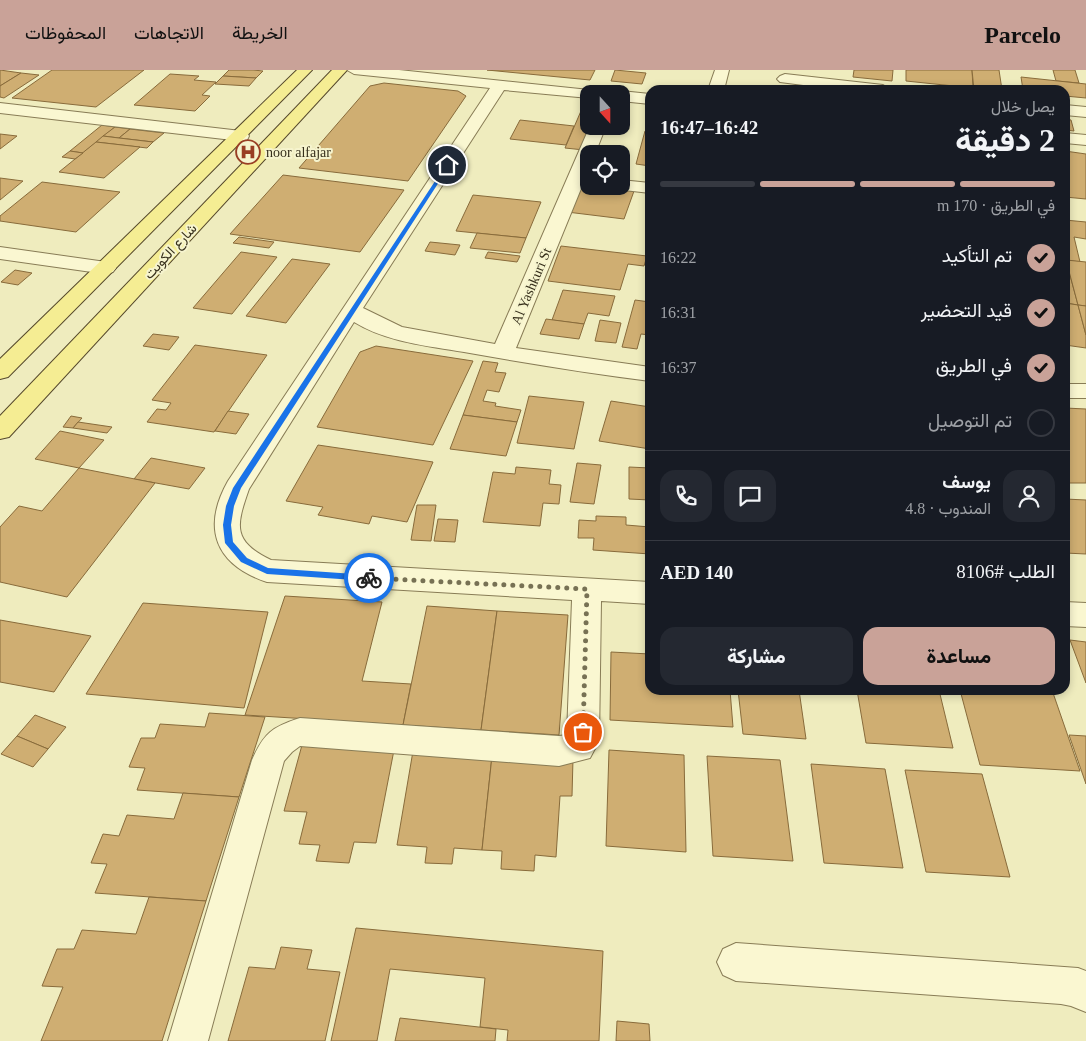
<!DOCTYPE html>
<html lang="ar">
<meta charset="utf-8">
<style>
body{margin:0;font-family:"Times New Roman",Vazirmatn,serif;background:#242831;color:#f1f3f6;direction:rtl;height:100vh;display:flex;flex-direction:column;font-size:19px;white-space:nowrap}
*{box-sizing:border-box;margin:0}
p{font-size:16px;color:#9ea1a6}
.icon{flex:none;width:28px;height:28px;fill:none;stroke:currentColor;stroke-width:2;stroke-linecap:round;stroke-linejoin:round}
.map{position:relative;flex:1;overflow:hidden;direction:ltr}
.panel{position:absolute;left:645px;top:15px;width:425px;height:610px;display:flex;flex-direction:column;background:#171b24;border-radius:15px;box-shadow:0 2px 8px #0003;direction:rtl}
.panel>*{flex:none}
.needle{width:32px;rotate:159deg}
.fabs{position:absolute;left:580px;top:15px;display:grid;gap:10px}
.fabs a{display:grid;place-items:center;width:50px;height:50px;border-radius:10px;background:#171b24;box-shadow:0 2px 8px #0003;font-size:25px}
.pin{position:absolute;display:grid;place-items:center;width:42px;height:42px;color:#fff;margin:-21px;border:2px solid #fff;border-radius:50%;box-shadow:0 1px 5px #0007}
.courier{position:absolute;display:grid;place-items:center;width:50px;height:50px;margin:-25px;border:4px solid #1a73e8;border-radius:50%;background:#fff;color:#222;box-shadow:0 1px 6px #0007}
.head em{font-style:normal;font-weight:800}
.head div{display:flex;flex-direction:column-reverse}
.head{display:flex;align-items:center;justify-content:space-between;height:85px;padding:0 15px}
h1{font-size:32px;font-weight:800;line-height:38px}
.bar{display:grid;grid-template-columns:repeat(4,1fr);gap:8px 5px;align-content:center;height:60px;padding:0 15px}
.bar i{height:6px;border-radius:4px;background:#363941}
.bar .active{background:#c9a298}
.bar p{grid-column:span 4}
.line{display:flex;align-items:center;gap:12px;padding:0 15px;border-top:1px solid #363941}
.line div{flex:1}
.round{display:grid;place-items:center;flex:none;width:52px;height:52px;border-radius:15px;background:#242831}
ol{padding:0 15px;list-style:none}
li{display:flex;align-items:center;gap:15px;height:55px}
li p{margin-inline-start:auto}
li .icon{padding:5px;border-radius:50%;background:#c9a298;color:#111;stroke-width:4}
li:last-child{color:#9ea1a6}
li i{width:28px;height:28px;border:2px solid #363941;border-radius:50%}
.button{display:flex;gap:10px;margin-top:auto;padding:10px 15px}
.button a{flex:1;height:58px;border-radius:15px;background:#c9a298;color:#111;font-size:20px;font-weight:800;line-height:58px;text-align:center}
.button a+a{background:#242831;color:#f1f3f6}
header{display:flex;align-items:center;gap:30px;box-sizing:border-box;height:70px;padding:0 25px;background:#c9a298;color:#111}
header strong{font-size:24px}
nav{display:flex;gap:28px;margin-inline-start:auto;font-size:18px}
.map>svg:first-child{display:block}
.building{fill:#cfae72;stroke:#886b3b}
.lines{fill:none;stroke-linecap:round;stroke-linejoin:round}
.minor-casing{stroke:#887c56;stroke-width:2}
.major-casing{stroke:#55482b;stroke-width:2}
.minor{fill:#faf7d1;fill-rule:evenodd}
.major{fill:#f5ed93;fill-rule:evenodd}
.route{fill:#1a73e8}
.done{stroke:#777154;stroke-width:5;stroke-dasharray:0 9}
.labels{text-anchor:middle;stroke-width:4;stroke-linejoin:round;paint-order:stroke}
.far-poi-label{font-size:14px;fill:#362f1b;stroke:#f6f4ce;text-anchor:start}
.far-street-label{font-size:14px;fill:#362f1b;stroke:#f6f4ce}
</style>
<header>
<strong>Parcelo</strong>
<nav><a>الخريطة</a><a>الاتجاهات</a><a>المحفوظات</a></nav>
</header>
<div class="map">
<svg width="1086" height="971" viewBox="0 0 1086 971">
<rect width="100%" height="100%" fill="#efecbe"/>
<g class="building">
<path d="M0,0L21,3L0,16Z"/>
<path d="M52,0H144L96,37L12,28Z"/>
<path d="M229,0H253L263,1L256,8L223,6Z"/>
<path d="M487,0H595L590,10Z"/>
<path d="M615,0L646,3L642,14L611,11Z"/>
<path d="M854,0H893L892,11L853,7Z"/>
<path d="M906,0H972L973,18L906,11Z"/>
<path d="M972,0H999L1002,20H974Z"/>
<path d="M1053,0H1075L1079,13L1056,11Z"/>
<path d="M21,3L39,5L4,28L0,27V16Z"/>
<path d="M170,4L199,6L194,10L216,12L202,25L210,26L195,41L134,35Z"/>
<path d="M223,6L256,8L249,16L215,14Z"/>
<path d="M1021,7L1086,14V28L1065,26V20H1023Z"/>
<path d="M384,13L458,21L466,26L408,111L299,98L370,16Z"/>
<path d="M584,34L589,35V56H593L584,80L565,78Z"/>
<path d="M1065,49L1071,50L1074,61L1065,60Z"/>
<path d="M520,50L574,56L566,75L510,69Z"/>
<path d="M102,55L115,57L83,83L70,81Z"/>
<path d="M115,57L130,59L119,68L103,66Z"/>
<path d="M130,59L164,63L153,72L119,68Z"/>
<path d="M645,61L650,62V96L636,94Z"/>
<path d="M0,64L17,66L0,79Z"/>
<path d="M103,66L119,68L153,72L147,78L96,72Z"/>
<path d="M96,72L140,77L104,108L59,102Z"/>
<path d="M70,81L83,83L75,89L62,87Z"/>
<path d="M1065,81L1086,84V129L1065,127Z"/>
<path d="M283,105L404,120L360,182L230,164Z"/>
<path d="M0,108L23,111L0,130Z"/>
<path d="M42,112L120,122L76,162L0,151V146Z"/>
<path d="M578,115L634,121L624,149L567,142Z"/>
<path d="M473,125L541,132L526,168L456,161Z"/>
<path d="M1065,150L1086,152V169L1074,167L1080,192L1066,190Z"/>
<path d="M477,163L526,168L520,183L470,178Z"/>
<path d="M239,167L274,172L269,178L233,173Z"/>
<path d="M430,172L460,175L455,185L425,181Z"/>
<path d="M561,176L647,186L644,196L628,194L620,220L548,211Z"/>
<path d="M241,182L277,187L232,244L193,238Z"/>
<path d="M488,182L520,186L517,192L485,188Z"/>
<path d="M292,189L330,194L286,253L246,246Z"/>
<path d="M1065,190H1066L1078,235L1065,233Z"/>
<path d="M1066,190L1086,192V236L1078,235Z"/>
<path d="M15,200L32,203L18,215L1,212Z"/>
<path d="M563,220L615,226L609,246L588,243L584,254L552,250Z"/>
<path d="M635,230L650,232V265L641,264L637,279L622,277Z"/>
<path d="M1065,233L1078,235L1086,265V278L1065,275Z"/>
<path d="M1078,235L1086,236V265Z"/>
<path d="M546,249L584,254L579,269L540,264Z"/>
<path d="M600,250L621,253L616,273L595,271Z"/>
<path d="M153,264L179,267L169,280L143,276Z"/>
<path d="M195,275L267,285L214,362L147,352L157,339L166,340L171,333L152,330Z"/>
<path d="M376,276L473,291L433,375L317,357L360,282Z"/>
<path d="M483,291L498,293L495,302L506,303L499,322L487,320L483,331L496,333L495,336L521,340L517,352L463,345Z"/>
<path d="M529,326L584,332L574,379L517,373Z"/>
<path d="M611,331L650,337V379L599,371Z"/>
<path d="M1065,338L1086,339V413H1067L1065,407Z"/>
<path d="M228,341L249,344L236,364L215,361Z"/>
<path d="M463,345L517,352L506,386L450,379Z"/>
<path d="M71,346L82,348L73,358L63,357Z"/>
<path d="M78,352L112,357L107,363L73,358Z"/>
<path d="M60,361L104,370L79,398L35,389Z"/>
<path d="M318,375L433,392L407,452L372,446L369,454L318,445L323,437L286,431Z"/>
<path d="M151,388L205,398L189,419L134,409Z"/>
<path d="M577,393L601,395L594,434L570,432Z"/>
<path d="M516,397L551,400L549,414L561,415L559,434L543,433L540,456L483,452L493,402L515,404Z"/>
<path d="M629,397L650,398V430L629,429Z"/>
<path d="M79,398L155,413L67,527L0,512V457L19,436L42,441Z"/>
<path d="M1065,429L1086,430V484L1065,483Z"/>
<path d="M417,435H436L431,471L411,470Z"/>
<path d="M596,446L626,447V455L650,457V484L593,480L594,468H578L579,450L596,451Z"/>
<path d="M438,449L458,450L455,472L434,471Z"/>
<path d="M285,526L382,532L362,611L411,614L403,655L245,645Z"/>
<path d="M143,533L268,542L244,638L86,624Z"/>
<path d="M427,536L497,541L481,660L403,655Z"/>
<path d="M497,541L568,545L559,665L481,660Z"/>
<path d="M0,550L91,566L54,622L0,612Z"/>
<path d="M1070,570L1086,572V613Z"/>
<path d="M611,582L650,584V620H730L733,657L610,650Z"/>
<path d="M738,620H799L806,669L743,664Z"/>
<path d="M857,620H939L953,678L866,673Z"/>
<path d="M960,620H1052L1080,701L980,695Z"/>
<path d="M209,643L265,647L239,727L137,720L145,698L129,697L141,668H155L160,654L205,657Z"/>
<path d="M35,645L66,657L48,679L17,666Z"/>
<path d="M1069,665L1086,666V714Z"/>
<path d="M17,666L48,679L33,697L1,684Z"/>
<path d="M302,675L394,680L376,773L354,772L349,793L316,791L320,775L299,774L307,742L284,741Z"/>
<path d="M609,680L684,685L686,782L606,776Z"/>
<path d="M413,681L492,686L482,780L454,778L452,794L425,793L427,777L397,775Z"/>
<path d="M492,686L573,689L572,726H560L556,787L535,785L534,801L501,799L502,781L482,780Z"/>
<path d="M707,686L780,690L793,791L713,786Z"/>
<path d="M811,694L885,699L903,798L824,793Z"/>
<path d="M905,700L982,704L1010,807L926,802Z"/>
<path d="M183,723L239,727L206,831L95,823L107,794L91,793L103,764L119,766L127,745L174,749Z"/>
<path d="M149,827L206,831L162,971H41L63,917L42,916L57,879H74L82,860L136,864Z"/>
<path d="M356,858L603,881L599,971H507L508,960L480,957L485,908L390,899L377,971H331Z"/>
<path d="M281,877L312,880L307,899L340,902L325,971H228L249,897L275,899Z"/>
<path d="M400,948L496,959L495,971H395Z"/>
<path d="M617,951L649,954L650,971H616Z"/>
</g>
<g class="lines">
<g class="minor-casing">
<g id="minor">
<path d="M347,0H399L599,21L602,24H589V28L504,20L363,238L402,257L495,274L590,56H606L595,84H589V99L516,278L650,297V311C588,303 526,293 464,282C428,276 386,272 354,252L249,419C236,456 232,471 271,490L650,512V534L601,531L599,671L590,688L559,696L300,676L292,682L284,691L208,971H168L252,690C264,663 272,657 300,648L559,666L567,665L572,530L267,512C216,495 201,459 228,411L490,18L354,4Z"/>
<path d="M715,0H729L724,20H708Z"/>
<path d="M785,4L883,15L891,20H842L780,12L777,9L780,6Z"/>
<path d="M621,21L650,24V34L621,31V24H615Z"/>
<path d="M0,33L241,61L247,62L249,66L247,70L241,71L0,43Z"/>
<path d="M1065,35L1086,37V47L1065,45Z"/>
<path d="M1065,63L1086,65V75L1065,73Z"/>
<path d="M621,110L650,113V123L615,119L613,116H621Z"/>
<path d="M0,177L106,192L113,194L116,198L113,202L106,204L0,189Z"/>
<rect x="1065" y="314" width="21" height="14"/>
<path d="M1065,532L1086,533V557L1065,556Z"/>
<path d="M736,873L1078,898L1086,901V942L1071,936L1061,934L736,911L723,905L717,892L723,879Z"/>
</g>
</g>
<g class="major-casing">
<g id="major">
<path d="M297,0H312L8,307L0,309V289Z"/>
<path d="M332,0H347L9,367L0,369V346Z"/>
</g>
</g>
<use href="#minor" class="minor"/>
<use href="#major" class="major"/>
</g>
<path class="route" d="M447,93L450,95L241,418L234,436L231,455L233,472L247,488L268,498L369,505L373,508L369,511L267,504L241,492L225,473L223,455L226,436L233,418Z"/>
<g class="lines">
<path class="done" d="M369,508L587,519L583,662"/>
</g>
<defs>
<g id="hospital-ring" transform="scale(1.25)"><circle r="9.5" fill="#f6f4ce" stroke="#993e24" stroke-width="1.5"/><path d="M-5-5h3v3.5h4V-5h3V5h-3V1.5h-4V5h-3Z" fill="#993e24"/></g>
</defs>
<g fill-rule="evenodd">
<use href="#hospital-ring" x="248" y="82"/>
</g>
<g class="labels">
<g class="far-poi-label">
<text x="266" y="87">noor alfajar</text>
</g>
<g class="far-street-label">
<text transform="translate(170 181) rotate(-47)" y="5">شارع الكويت</text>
<text transform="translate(531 216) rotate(-67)" y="5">Al Yashkuri St</text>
</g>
</g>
</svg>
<div class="fabs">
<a><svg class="needle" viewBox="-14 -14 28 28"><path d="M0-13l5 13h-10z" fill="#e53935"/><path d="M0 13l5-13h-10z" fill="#9ea1a6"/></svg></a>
<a><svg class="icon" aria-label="locate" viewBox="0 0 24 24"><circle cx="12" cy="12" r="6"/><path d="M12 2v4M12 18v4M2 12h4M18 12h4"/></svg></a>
</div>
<div class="pin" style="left:583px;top:662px;background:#ea580c"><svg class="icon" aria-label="bag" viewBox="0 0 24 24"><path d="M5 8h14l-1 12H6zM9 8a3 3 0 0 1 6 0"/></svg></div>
<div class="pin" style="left:447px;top:95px;background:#1f2937"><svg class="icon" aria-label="home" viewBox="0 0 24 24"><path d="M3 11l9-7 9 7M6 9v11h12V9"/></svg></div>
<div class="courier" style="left:369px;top:508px"><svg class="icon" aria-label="bike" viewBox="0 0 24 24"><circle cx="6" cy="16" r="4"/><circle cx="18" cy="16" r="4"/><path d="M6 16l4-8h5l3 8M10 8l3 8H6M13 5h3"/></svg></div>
<section class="panel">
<div class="head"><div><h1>2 دقيقة</h1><p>يصل خلال</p></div><em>16:42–16:47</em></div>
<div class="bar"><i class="active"></i><i class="active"></i><i class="active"></i><i></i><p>في الطريق · 170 m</p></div>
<ol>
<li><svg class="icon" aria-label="check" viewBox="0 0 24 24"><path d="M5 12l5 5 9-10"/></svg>تم التأكيد<p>16:22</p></li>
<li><svg class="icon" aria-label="check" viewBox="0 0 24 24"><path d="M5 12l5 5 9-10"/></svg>قيد التحضير<p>16:31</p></li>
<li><svg class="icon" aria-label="check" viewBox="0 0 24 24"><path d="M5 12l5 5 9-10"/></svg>في الطريق<p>16:37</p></li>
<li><i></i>تم التوصيل</li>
</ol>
<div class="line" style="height:90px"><a class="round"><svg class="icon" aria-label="person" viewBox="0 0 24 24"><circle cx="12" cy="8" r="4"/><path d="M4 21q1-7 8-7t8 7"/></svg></a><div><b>يوسف</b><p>المندوب · 4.8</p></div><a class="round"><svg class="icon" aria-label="chat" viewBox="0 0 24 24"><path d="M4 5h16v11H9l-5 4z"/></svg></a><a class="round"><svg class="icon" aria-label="phone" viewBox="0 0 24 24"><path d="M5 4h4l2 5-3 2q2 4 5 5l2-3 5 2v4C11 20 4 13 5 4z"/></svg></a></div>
<div class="line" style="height:65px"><div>الطلب #8106</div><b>AED 140</b></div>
<div class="button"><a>مساعدة</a><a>مشاركة</a></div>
</section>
</div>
